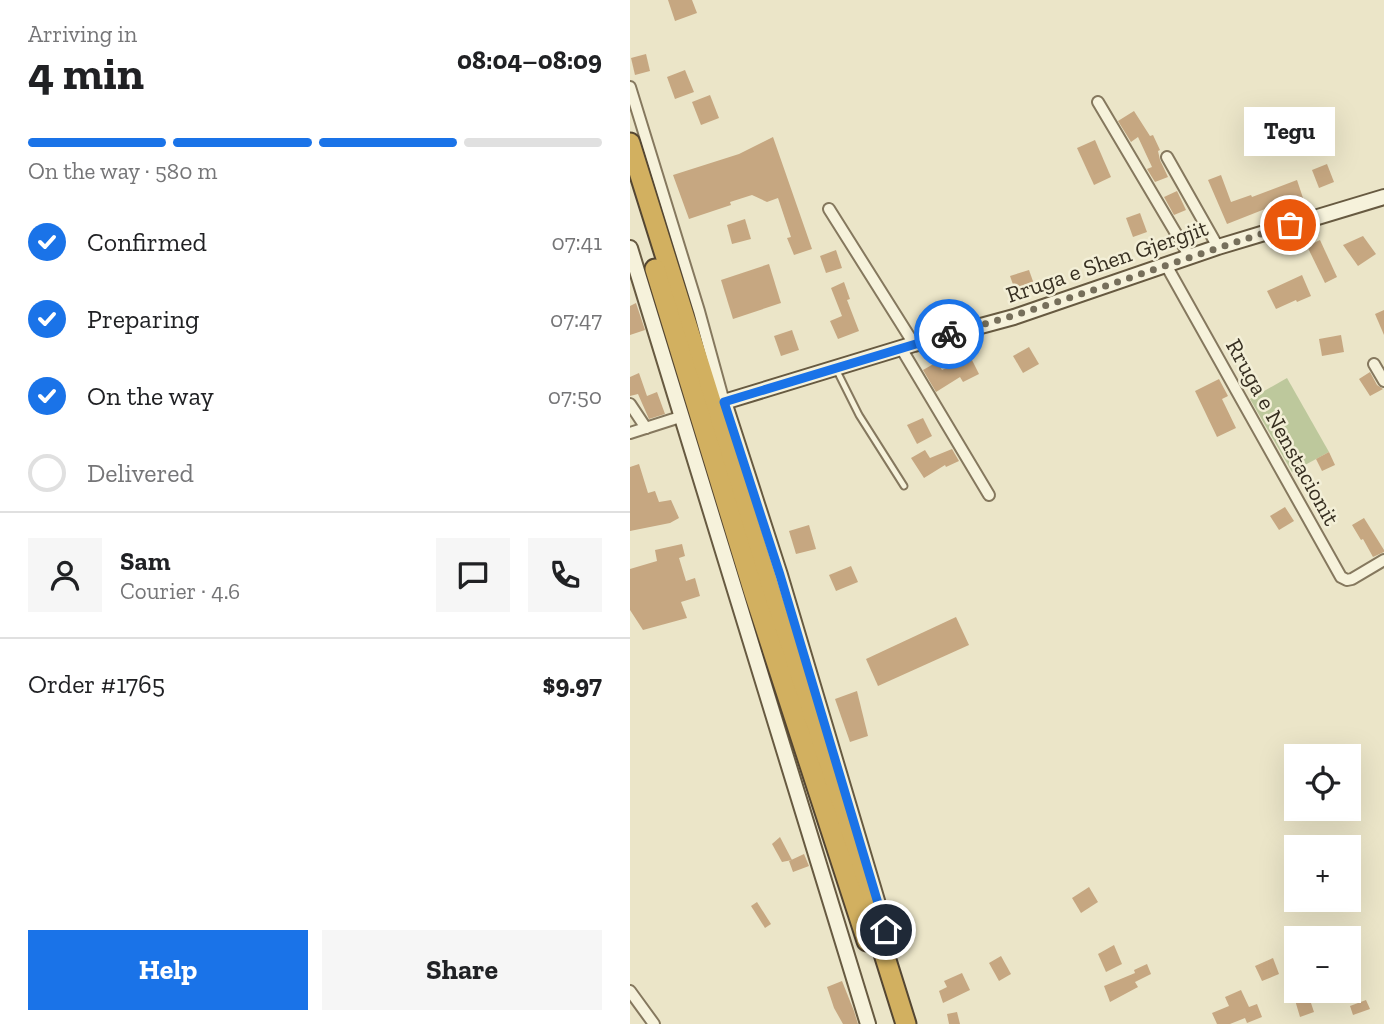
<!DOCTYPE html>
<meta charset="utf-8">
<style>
body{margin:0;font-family:"Zilla Slab",serif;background:#f6f6f6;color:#202124;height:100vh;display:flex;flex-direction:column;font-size:26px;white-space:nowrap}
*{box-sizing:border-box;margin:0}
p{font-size:23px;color:#757577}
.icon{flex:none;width:38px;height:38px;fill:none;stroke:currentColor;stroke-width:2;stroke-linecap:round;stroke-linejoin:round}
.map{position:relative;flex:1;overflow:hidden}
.drawer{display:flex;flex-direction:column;background:#fff;width:630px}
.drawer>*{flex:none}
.fabs{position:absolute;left:654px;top:744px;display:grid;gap:14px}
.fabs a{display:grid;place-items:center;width:77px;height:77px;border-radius:0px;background:#fff;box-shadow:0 7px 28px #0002;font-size:35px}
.pin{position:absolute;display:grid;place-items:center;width:60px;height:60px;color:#fff;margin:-30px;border:4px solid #fff;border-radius:50%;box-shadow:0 2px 7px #0007}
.courier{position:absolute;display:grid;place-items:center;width:70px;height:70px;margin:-35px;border:5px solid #1a73e8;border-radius:50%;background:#fff;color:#222;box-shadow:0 2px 9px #0007}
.bubble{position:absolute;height:49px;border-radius:0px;background:#fff;box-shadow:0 7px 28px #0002;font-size:23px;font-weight:700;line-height:49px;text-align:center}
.headline em{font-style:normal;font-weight:700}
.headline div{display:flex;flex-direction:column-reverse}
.headline{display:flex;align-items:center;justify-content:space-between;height:119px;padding:0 28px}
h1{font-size:46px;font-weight:700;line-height:52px}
.bar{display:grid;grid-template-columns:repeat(4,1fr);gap:10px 7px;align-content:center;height:84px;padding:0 28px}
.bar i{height:9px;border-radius:5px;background:#e0e0e0}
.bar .active{background:#1a73e8}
.bar p{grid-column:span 4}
.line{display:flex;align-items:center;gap:18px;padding:0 28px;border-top:2px solid #e0e0e0}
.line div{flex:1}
.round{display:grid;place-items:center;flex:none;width:74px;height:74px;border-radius:0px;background:#f6f6f6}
ol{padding:0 28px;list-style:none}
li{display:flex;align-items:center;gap:21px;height:77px}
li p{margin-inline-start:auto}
li .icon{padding:7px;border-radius:50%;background:#1a73e8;color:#fff;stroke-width:4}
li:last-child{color:#757577}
li i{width:38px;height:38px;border:4px solid #e0e0e0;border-radius:50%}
.cta{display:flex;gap:14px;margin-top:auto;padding:14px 28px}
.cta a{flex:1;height:80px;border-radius:0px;background:#1a73e8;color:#fff;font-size:28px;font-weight:700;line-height:80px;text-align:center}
.cta a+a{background:#f6f6f6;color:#202124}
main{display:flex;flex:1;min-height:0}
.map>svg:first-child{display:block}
.green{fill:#bdc89c}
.building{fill:#c6a781}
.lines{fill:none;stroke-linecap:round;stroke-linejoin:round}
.lane-casing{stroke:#85785e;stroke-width:9}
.street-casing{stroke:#85785e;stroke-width:14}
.secondary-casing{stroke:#675a41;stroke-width:18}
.highway-casing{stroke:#544632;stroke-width:23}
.lane{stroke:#f6f2db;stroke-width:5}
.street{stroke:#f6f2db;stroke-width:10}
.secondary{stroke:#f6f2db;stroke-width:14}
.highway{stroke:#d2b060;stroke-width:19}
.done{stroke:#766f5b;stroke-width:7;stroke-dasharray:0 12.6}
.route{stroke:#1a73e8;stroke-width:9}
.labels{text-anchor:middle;stroke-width:5;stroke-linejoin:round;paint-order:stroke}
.street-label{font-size:23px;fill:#372f21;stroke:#f3efd7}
</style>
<main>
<section class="drawer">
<div class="headline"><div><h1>4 min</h1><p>Arriving in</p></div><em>08:04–08:09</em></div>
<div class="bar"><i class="active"></i><i class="active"></i><i class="active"></i><i></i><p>On the way · 580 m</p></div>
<ol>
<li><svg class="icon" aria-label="check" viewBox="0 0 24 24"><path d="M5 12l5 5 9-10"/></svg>Confirmed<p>07:41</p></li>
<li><svg class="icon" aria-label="check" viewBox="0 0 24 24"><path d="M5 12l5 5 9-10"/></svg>Preparing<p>07:47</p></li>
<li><svg class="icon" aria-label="check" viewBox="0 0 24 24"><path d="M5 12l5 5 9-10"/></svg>On the way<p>07:50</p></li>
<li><i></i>Delivered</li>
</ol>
<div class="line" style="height:126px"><a class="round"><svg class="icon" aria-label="person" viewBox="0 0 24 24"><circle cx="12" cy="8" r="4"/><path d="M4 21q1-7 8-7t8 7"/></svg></a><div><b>Sam</b><p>Courier · 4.6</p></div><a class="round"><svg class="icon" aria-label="chat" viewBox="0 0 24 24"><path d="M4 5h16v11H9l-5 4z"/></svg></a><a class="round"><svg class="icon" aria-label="phone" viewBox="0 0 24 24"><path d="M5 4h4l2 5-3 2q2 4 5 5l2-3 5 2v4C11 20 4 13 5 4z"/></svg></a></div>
<div class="line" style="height:91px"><div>Order #1765</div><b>$9.97</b></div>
<div class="cta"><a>Help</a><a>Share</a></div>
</section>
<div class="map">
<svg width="754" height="1024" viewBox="0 0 754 1024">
<rect width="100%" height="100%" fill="#ebe5c8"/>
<path class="green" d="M657,378L699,452L662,472L620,399Z"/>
<g class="building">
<path d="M38,0H62L67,13L45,21Z"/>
<path d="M16,54L20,71L5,75L1,58Z"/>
<path d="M55,70L64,92L45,99L37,77Z"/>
<path d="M80,95L89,118L71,125L62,102Z"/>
<path d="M504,111L520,136L523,135L530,150L528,151L530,160L538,177L525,182L517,169L522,167L508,137L501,142L488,121Z"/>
<path d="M143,137L182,249L164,255L157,238L161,237L148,198L137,202L122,195L100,202L101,205L59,219L43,175L109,154Z"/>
<path d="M465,140L481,177L464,185L447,148Z"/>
<path d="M697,164L704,182L689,188L682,170Z"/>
<path d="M591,175L601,202L621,195L622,197L667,180L673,198L635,211V209L597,224L578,180Z"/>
<path d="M547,191L556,210L544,215L534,197Z"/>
<path d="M510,213L517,232L503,237L496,218Z"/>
<path d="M115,219L121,239L102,244L97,225Z"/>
<path d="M733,236L746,254L728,266L713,245Z"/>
<path d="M690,240L707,277L695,283L677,246Z"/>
<path d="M206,250L212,268L196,273L190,256Z"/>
<path d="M139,264L151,303L103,319L91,280Z"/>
<path d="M399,270L405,287L386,293L380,276Z"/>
<path d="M672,275L681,296L667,302L666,300L646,309L637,291Z"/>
<path d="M214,282L220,299L217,300L229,331L208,339L200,321L212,316L201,288Z"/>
<path d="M6,303L15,330L0,335V306Z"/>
<path d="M754,310V335L745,314Z"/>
<path d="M162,330L169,350L151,356L144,336Z"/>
<path d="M711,335L714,352L692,356L689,339Z"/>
<path d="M399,347L409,364L393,373L383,356Z"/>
<path d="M340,356L349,374L333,382L330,377L306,392L293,370L307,362L312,370Z"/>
<path d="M740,372L747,385L753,389L740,396L729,379Z"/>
<path d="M9,373L17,396L27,392L35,414L19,419L8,394L0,396V377Z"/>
<path d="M589,379L598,396L592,399L606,428L587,437L565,391Z"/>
<path d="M293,418L302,436L287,444L277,425Z"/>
<path d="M322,449L329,461L316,467L315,465L294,478L281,458L295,450L300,458Z"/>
<path d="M699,452L705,465L692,471L686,459Z"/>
<path d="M9,464L18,493L25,491L29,502L41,500L49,518L40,523L0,531V467Z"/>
<path d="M655,507L664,521L649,530L640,516Z"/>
<path d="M734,518L754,550V552L743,557L733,539L731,540L722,525Z"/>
<path d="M179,525L186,549L166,554L159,531Z"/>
<path d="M52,544L55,556L49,558L56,581L65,578L70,596L51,602L57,618L13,630L0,610V569L27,561L25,550Z"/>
<path d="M221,566L228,582L206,591L199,575Z"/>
<path d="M326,617L339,645L248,686L236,659Z"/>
<path d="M227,691L238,736L220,742L205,699Z"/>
<path d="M150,837L162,860L152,862L142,844Z"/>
<path d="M174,854L179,866L163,872L159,861Z"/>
<path d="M459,887L468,902L451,913L442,898Z"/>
<path d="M127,902L141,924L135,928L121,906Z"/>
<path d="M484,945L492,964L476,972L468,954Z"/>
<path d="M371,956L381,974L369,981L359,963Z"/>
<path d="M643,958L649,974L632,981L625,966Z"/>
<path d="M517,964L521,974L505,982L508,987L480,1002L474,986L505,973L504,970Z"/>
<path d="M332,973L340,990L313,1003L309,991L317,987L314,981Z"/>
<path d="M212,981L224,1011L228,1024H213L204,1008L197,987Z"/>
<path d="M611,990L619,1007L627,1004L632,1017L617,1023L615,1018L600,1024H587L582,1013L599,1006L595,997Z"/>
<path d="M662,990H669L671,997L678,994L684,1012L670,1017Z"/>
<path d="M736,1000L740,1009L723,1015L720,1006Z"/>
<path d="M327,1012L330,1024H319L317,1014Z"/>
</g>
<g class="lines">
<g class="lane-casing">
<path id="lane" d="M207,371L229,415L274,486"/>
</g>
<g class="street-casing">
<g id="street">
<path d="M0,87L69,311L94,402"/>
<path d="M468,102L560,257"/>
<path d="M537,157L588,247"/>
<path d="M199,209L284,344"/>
<path d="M536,265L711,577L717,580L722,579L754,560"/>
<path d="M271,348L359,495"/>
<path d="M744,364L754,381"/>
<path d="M0,404L16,428"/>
<path d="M0,433L50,417"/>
<path d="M0,991L24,1024"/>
</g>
</g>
<g class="secondary-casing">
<g id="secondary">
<path d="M0,248L238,1024"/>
<path d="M251,914L150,575L94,402L284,344L384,317L588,247L754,197"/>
</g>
</g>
<g class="highway-casing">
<g id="highway">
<path d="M0,143L276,1024"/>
<path d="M25,269L124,593L237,941"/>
</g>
</g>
<use href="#lane" class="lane"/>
<use href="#street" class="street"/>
<use href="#secondary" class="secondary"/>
<use href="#highway" class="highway"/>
</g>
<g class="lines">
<path class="done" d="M319,334C435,303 546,260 660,225"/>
<path class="route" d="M256,930L150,575L94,402L319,334"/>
</g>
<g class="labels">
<g class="street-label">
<text transform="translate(477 261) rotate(-19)" y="8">Rruga e Shen Gjergjit</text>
<text transform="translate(653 432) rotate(61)" y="8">Rruga e Nenstacionit</text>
</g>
</g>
</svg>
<div class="fabs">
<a><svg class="icon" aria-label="locate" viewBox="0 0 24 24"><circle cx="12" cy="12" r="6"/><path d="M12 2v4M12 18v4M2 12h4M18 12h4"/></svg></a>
<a>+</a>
<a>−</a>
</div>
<div class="pin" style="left:660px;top:225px;background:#ea580c"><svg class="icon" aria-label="bag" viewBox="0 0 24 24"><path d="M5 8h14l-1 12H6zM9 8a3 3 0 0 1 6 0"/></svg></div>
<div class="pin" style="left:256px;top:930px;background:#1f2937"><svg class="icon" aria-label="home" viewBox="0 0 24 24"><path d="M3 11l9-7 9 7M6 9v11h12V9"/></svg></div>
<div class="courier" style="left:319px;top:334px"><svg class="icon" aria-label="bike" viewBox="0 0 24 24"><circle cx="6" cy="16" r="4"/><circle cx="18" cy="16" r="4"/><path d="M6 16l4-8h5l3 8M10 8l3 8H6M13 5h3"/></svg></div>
<div class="bubble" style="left:614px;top:107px;width:91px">Tegu</div>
</div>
</main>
